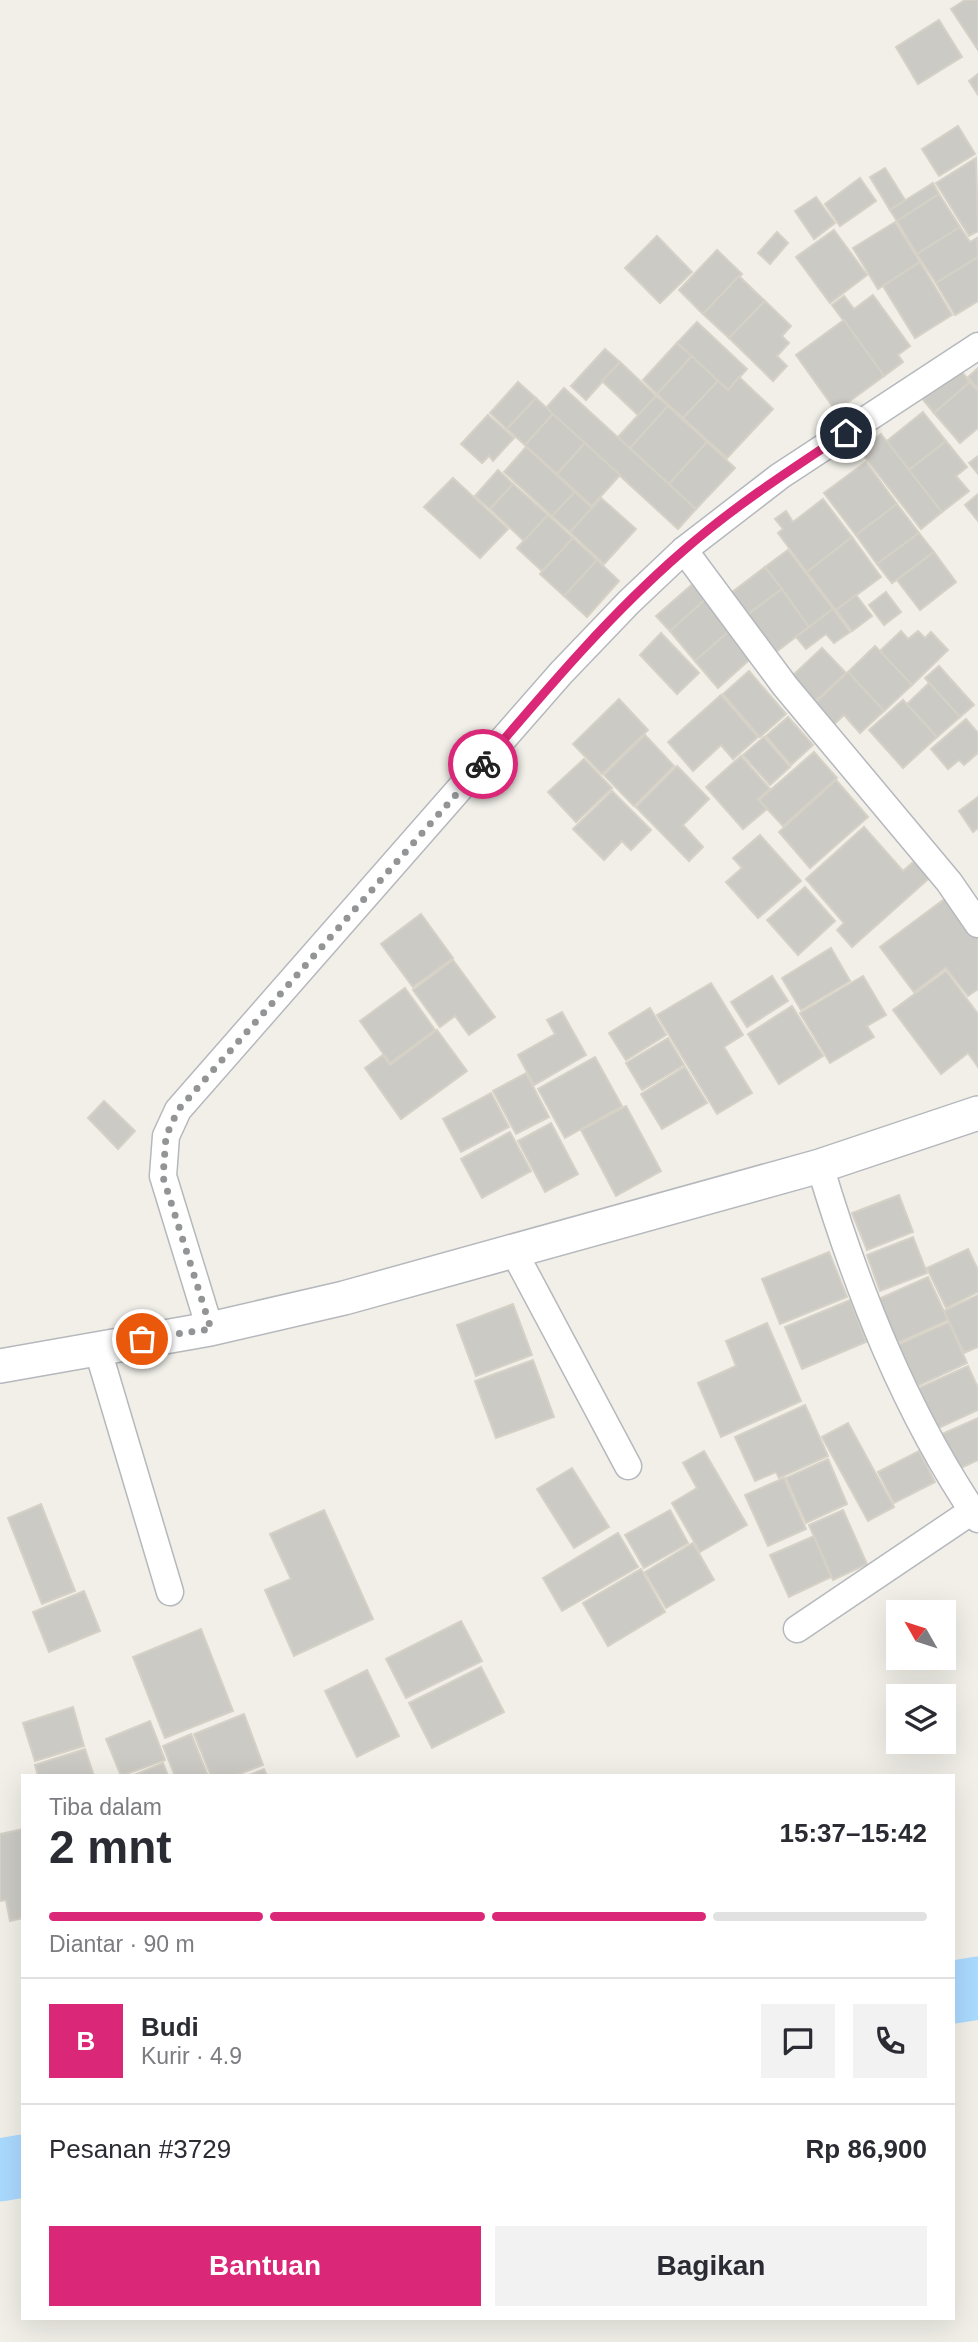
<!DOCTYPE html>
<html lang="id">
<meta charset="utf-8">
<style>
body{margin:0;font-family:Arial,sans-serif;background:#f2f2f3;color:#2b2b33;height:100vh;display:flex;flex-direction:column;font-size:26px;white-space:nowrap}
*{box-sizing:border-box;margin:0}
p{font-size:23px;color:#7c7c81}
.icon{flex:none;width:38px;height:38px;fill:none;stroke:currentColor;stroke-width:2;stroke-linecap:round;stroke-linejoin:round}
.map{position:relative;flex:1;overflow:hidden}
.sheet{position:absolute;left:21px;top:1774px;width:934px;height:546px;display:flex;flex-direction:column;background:#fff;border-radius:0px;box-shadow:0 7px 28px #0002}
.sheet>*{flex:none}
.needle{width:46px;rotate:309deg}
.controls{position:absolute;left:886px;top:1600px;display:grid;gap:14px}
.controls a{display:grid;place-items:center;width:70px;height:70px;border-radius:0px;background:#fff;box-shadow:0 7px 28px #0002;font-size:35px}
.pin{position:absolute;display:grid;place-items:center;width:60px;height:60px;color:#fff;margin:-30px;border:4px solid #fff;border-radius:50%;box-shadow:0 2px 7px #0007}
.courier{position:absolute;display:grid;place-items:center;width:70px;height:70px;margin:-35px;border:5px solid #db2777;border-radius:50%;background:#fff;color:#222;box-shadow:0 2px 9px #0007}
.head em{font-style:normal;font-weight:600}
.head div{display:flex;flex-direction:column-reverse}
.head{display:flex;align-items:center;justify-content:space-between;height:119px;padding:0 28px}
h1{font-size:46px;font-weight:600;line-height:52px}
.bar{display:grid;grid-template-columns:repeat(4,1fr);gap:10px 7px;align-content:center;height:84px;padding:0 28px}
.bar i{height:9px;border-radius:5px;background:#e1e1e2}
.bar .active{background:#db2777}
.bar p{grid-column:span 4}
.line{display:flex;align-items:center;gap:18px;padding:0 28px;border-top:2px solid #e1e1e2}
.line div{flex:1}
.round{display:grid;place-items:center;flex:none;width:74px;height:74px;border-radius:0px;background:#f2f2f3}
.cta{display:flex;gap:14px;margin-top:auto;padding:14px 28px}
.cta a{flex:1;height:80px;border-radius:0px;background:#db2777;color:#fff;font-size:28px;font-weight:600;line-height:80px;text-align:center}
.cta a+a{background:#f2f2f3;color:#2b2b33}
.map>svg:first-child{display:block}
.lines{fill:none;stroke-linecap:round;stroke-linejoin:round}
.river{stroke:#aadaff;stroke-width:63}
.building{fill:#cccac5;stroke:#d6d1c6;stroke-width:2}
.minor-casing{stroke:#b5b8bc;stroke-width:29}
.tertiary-casing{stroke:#b5b8bc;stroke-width:36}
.minor{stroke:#fff;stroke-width:26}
.tertiary{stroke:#fff;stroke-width:33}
.done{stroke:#929495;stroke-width:7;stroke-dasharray:0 12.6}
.route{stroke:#db2777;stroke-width:9}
</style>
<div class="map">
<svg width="978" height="2342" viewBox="0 0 978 2342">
<rect width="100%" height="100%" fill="#f1efe8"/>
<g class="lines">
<g class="river">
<path d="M954,1992L978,1988"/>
<path d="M0,2170L23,2166"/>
</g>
</g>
<g class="building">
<path d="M965,0H978V50L951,9Z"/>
<path d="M939,20L962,57L918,84L896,47Z"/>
<path d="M978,74V95L969,81Z"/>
<path d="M958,126L975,154L939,176L922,149Z"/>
<path d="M976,158L978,231L969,236L936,183Z"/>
<path d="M885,168L905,200L890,210L870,177Z"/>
<path d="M860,178L876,201L840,226L825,204Z"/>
<path d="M933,183L939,194L897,221L890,210Z"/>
<path d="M939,194L960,227L917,254L897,221Z"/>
<path d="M816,197L835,223L814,239L795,211Z"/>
<path d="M895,222L920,262L878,289L853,248Z"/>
<path d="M960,227L970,242L977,238L978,257L936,283L917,254Z"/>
<path d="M834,230L867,275L830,303L796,257Z"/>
<path d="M777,232L788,243L770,264L758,253Z"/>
<path d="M657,236L692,272L660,303L625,268Z"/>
<path d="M717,250L742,274L703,314L679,290Z"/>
<path d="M978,257V301L955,315L936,283Z"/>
<path d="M920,262L952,315L915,338L883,286Z"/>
<path d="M739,276L765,301L729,338L703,314Z"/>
<path d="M873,295L910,346L898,355L903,362L884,376L832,305L844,296L854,309Z"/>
<path d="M765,301L791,326L782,336L789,343L777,356L787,366L773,381L729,338Z"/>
<path d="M844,320L884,376L836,411L796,355Z"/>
<path d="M697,322L747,369L728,390L677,343Z"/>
<path d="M677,343L692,356L657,394L643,380Z"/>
<path d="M605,349L620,362L586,400L571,386Z"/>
<path d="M692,356L718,381L683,418L657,394Z"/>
<path d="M620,362L656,396L638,415L602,381Z"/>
<path d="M957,366L970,382L934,413L921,397Z"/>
<path d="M978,368V389L968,377Z"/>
<path d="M739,377L773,409L727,458L683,418L718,381L728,390Z"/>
<path d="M518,382L536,398L507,429L490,413Z"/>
<path d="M970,382L978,391V428L960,443L934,413Z"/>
<path d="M564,388L696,509L678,529L546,408Z"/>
<path d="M656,396L668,406L630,448L618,437Z"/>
<path d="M536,398L553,414L525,445L507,429Z"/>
<path d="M668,406L707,442L669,484L630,448Z"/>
<path d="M923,412L946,441L909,470L887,441Z"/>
<path d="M553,414L585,443L557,474L525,445Z"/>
<path d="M488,415L514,438L493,461L489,456L482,463L461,444Z"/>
<path d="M881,434L942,512L921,529L860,451Z"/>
<path d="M946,441L967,467L956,476L969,491L942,512L909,470Z"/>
<path d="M707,442L735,468L696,509L669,484Z"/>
<path d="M585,443L620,475L592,506L557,474Z"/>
<path d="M526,447L575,492L552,516L504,472Z"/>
<path d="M978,456V474L969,463Z"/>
<path d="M866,462L897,504L856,535L824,493Z"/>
<path d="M498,470L513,484L490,509L475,496Z"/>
<path d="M453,478L508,529L480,558L424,507Z"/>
<path d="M513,484L548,515L524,541L490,509Z"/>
<path d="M575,492L592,508L570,532L552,516Z"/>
<path d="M978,494V521L965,505Z"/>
<path d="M601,498L636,529L604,564L570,532Z"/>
<path d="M823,499L852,537L807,572L778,533L783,529L775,519L786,511L793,522Z"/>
<path d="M897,504L919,533L877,564L856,535Z"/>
<path d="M548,515L573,538L542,571L517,548Z"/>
<path d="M919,533L934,552L892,583L877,564Z"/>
<path d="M852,537L881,577L836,610L807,572Z"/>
<path d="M573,538L597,560L564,596L540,574Z"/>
<path d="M788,550L833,609L809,627L765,567Z"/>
<path d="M934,552L956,582L920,610L897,580Z"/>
<path d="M597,560L619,581L587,617L564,596Z"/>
<path d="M765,567L782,589L740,620L723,599Z"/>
<path d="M695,582L708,597L670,631L656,616Z"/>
<path d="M782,589L809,627L768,658L740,620Z"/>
<path d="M886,592L901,612L884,625L869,605Z"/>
<path d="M856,595L872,616L852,631L836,610Z"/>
<path d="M708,597L734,627L695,661L670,631Z"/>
<path d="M833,609L850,632L834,643L826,634L806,649L796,637Z"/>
<path d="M734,627L757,653L718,688L695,661Z"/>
<path d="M901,631L908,639L918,631L925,638L931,632L948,650L912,685L880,651Z"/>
<path d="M661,633L699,673L677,694L640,655Z"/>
<path d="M875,646L912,685L884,711L848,672Z"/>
<path d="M822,648L846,673L814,702L791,677Z"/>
<path d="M939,666L974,705L960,717L925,678Z"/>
<path d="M749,671L786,714L760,737L723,694Z"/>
<path d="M848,672L884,711L860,733L844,715L830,728L811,707Z"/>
<path d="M929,683L960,717L937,737L907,704Z"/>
<path d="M721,695L758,737L733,759L721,745L693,771L668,742Z"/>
<path d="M619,699L648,730L602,774L573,744Z"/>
<path d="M903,700L937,737L903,768L869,730Z"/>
<path d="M788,717L813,745L791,765L766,736Z"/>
<path d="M966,719L978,733V753L964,765L959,760L948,769L931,749Z"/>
<path d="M645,735L674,766L634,806L604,775Z"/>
<path d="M764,737L790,767L770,785L743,755Z"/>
<path d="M814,752L837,778L783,826L759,800Z"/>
<path d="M741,756L770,789L758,799L767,809L743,829L706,787Z"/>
<path d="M584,759L612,788L576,822L548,792Z"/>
<path d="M677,766L709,799L683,825L703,847L689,861L636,807Z"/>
<path d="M836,780L868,817L810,868L779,832Z"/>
<path d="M612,791L651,830L631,850L622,841L604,860L573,829Z"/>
<path d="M978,797V828L973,832L959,811Z"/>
<path d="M864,827L903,871L919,857L934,874L852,947L837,930L844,923L806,879Z"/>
<path d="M760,835L801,881L758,918L726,882L742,868L733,858Z"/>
<path d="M805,887L835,921L798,955L767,920Z"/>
<path d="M950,895L978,933V989L968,996L946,968L914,992L880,947Z"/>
<path d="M421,914L453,958L413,987L381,944Z"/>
<path d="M831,948L850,981L801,1010L782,978Z"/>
<path d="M453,960L495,1017L469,1035L455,1016L440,1027L413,990Z"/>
<path d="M946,971L978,1014V1067L968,1053L941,1074L893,1010Z"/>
<path d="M772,976L788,1001L747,1027L731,1002Z"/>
<path d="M863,976L886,1015L867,1026L874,1037L830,1063L800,1013Z"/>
<path d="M711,983L743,1035L724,1047L752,1093L717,1114L657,1015Z"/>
<path d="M405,988L435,1030L390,1063L360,1021Z"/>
<path d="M792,1006L823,1056L779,1084L748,1034Z"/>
<path d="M650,1008L666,1035L626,1060L609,1033Z"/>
<path d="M562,1012L586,1055L534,1085L518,1055L555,1034L547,1020Z"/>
<path d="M437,1030L467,1071L401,1119L365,1068L383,1055L390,1065Z"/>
<path d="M668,1038L684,1065L642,1090L626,1063Z"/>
<path d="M595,1057L622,1106L565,1138L538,1089Z"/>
<path d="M685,1067L707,1103L662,1129L641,1094Z"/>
<path d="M526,1073L549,1117L516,1134L493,1091Z"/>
<path d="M491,1093L509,1127L461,1152L443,1119Z"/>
<path d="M104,1101L135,1131L118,1149L88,1118Z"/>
<path d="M626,1106L661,1171L616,1196L581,1130Z"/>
<path d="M551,1123L578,1174L545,1192L518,1141Z"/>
<path d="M510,1132L531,1171L482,1198L461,1159Z"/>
<path d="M899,1195L913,1232L867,1250L852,1213Z"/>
<path d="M913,1237L927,1273L880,1291L867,1255Z"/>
<path d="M968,1249L978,1270V1292L946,1308L927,1268Z"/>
<path d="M829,1252L847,1297L780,1324L762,1279Z"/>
<path d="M928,1277L948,1320L893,1345L874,1301Z"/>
<path d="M978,1295V1347L964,1353L944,1311Z"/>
<path d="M850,1300L866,1342L802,1369L785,1327Z"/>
<path d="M513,1304L532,1355L476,1376L457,1325Z"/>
<path d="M949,1322L967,1363L911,1389L893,1347Z"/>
<path d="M767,1323L801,1401L721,1437L698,1383L736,1366L726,1341Z"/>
<path d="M533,1360L554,1417L496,1438L475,1381Z"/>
<path d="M968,1366L978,1388V1410L930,1432L912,1391Z"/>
<path d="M805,1405L828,1456L779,1478L776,1472L755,1481L735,1437Z"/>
<path d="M978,1418V1460L957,1470L942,1434Z"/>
<path d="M848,1423L894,1507L868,1521L822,1437Z"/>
<path d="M704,1451L747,1525L700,1552L672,1503L697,1488L683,1463Z"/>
<path d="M919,1451L935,1482L894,1503L878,1472Z"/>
<path d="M828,1459L847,1504L806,1523L786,1478Z"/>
<path d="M572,1468L609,1527L574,1548L537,1489Z"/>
<path d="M784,1478L806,1529L768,1546L745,1495Z"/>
<path d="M41,1504L75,1591L42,1604L8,1518Z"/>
<path d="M324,1510L373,1619L294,1656L265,1590L291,1579L270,1534Z"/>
<path d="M670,1510L688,1543L644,1568L625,1535Z"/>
<path d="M843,1510L867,1564L833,1580L809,1525Z"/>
<path d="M618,1533L638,1567L562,1611L543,1578Z"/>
<path d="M814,1536L831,1577L789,1597L770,1555Z"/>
<path d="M693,1543L714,1580L666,1608L645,1572Z"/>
<path d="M641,1569L665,1612L608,1646L583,1603Z"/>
<path d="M84,1591L100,1631L49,1652L33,1612Z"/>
<path d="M461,1621L482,1661L406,1698L386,1659Z"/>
<path d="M201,1629L233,1711L165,1738L133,1657Z"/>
<path d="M481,1667L504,1712L432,1748L409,1703Z"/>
<path d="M367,1670L399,1736L357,1757L325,1691Z"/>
<path d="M73,1707L84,1746L35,1761L23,1723Z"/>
<path d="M244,1714L263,1765L234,1776H211L194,1734Z"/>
<path d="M150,1721L165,1760L121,1776L106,1739Z"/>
<path d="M191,1734L208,1776H175L163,1746Z"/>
<path d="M85,1749L94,1776H38L35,1765Z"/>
<path d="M163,1763L168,1776H132Z"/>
<path d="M264,1769L267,1776H247Z"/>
<path d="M23,1829V1918L10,1921L6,1900L0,1901V1834Z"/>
</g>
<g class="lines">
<g class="minor-casing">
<g id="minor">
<path d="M684,550L785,686L949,882L978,924"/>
<path d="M820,1166C857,1289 905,1412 978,1519"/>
<path d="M514,1252L628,1466"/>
<path d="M210,1329L163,1176L166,1136L178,1110L561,673L629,602L684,550L780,476L978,346"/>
<path d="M97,1347L170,1592"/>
<path d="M797,1629L972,1511"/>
</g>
</g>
<g class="tertiary-casing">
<path id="tertiary" d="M0,1366L210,1329L344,1298L820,1166L978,1113"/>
</g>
<use href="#minor" class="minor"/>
<use href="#tertiary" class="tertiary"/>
</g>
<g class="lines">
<path class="done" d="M142,1339L211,1329L163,1177L166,1136L178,1110L483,764"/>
<path class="route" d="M483,764C546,690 609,615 683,551C733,507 790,470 846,433"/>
</g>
</svg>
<div class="controls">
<a><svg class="needle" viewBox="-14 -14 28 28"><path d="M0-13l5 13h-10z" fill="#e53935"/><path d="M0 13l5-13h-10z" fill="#7c7c81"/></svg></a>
<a><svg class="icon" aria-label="layers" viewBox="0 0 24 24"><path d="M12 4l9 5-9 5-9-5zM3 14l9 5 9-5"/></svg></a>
</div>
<div class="pin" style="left:142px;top:1339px;background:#ea580c"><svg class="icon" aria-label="bag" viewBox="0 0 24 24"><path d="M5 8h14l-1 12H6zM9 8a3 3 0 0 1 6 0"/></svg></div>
<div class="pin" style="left:846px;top:433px;background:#1f2937"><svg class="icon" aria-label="home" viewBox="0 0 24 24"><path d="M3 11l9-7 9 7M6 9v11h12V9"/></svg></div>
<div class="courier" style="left:483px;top:764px"><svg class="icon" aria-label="bike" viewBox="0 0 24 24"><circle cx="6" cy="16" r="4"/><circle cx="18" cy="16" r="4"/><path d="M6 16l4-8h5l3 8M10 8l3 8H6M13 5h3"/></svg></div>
<section class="sheet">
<div class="head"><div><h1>2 mnt</h1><p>Tiba dalam</p></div><em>15:37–15:42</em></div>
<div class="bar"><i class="active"></i><i class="active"></i><i class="active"></i><i></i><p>Diantar · 90 m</p></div>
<div class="line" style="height:126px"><b class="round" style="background:#db2777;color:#fff">B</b><div><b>Budi</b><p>Kurir · 4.9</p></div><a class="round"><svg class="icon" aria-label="chat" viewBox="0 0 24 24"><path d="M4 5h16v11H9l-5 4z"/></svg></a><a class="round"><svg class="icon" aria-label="phone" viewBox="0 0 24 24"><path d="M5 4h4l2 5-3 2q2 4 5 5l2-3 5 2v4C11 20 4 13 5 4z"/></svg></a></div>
<div class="line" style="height:91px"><div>Pesanan #3729</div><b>Rp 86,900</b></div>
<div class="cta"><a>Bantuan</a><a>Bagikan</a></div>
</section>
</div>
